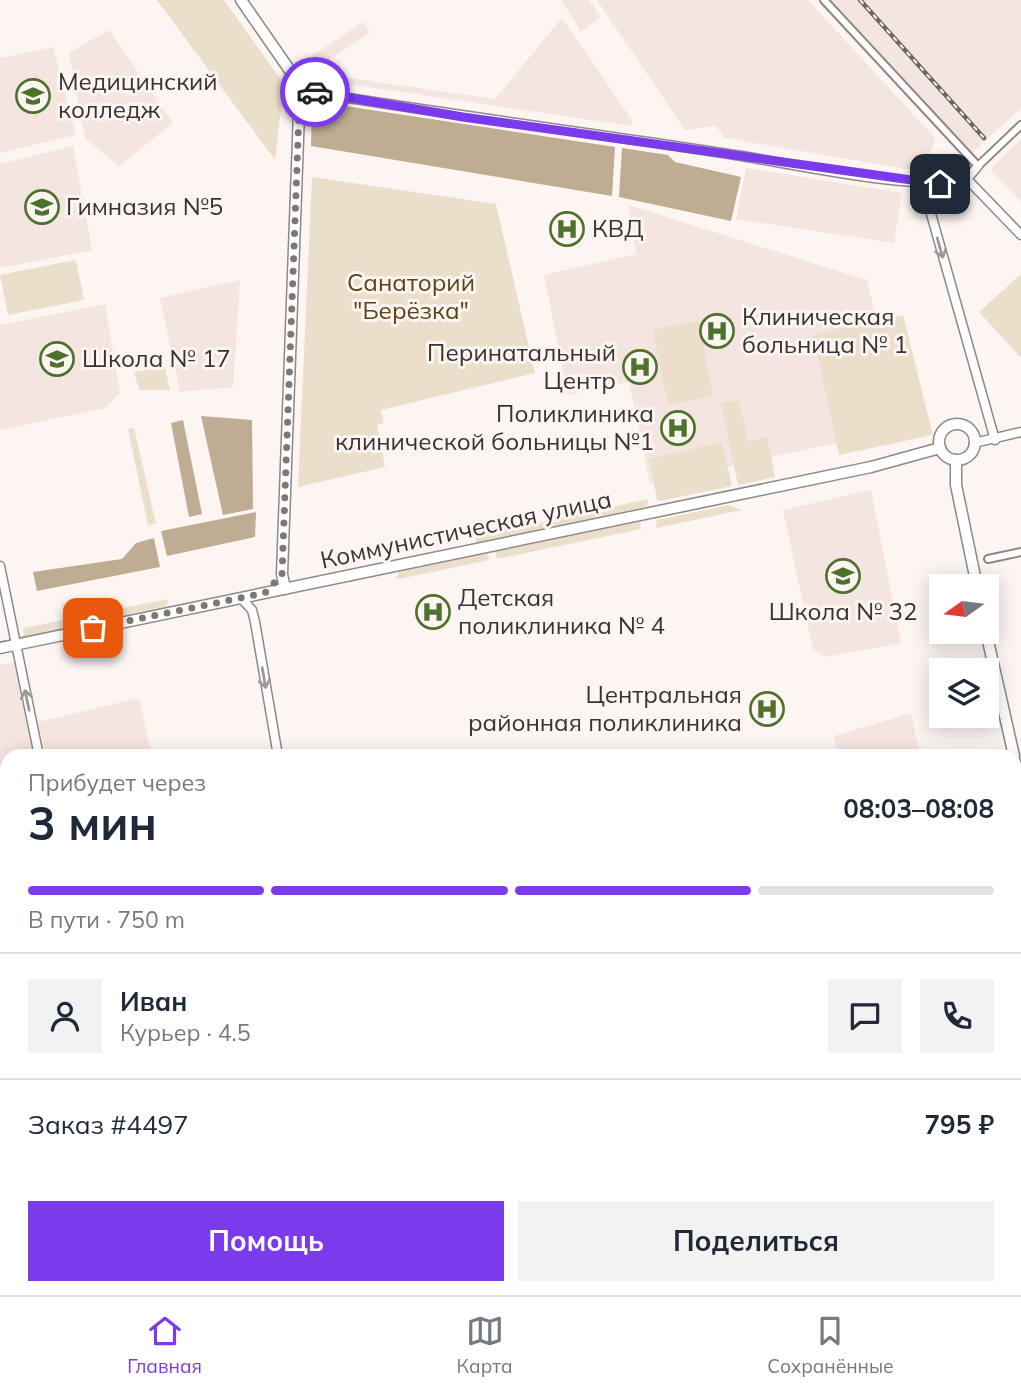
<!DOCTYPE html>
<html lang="ru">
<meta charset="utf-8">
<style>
body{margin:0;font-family:Mulish,sans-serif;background:#f2f2f3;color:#1f2937;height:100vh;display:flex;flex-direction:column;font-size:26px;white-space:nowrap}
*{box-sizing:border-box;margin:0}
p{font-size:23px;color:#747a83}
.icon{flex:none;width:38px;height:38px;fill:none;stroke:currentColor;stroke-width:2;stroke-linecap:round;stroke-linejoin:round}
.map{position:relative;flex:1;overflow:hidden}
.side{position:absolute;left:0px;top:749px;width:1022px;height:546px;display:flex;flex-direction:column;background:#fff;border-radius:21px 21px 0 0;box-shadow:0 4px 18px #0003}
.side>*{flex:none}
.needle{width:46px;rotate:256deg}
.tools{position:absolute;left:929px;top:574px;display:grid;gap:14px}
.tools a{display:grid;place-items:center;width:70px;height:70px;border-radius:0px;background:#fff;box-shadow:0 4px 18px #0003;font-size:35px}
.pin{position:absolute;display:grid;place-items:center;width:60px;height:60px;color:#fff;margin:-30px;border-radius:14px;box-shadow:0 4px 10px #0006}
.courier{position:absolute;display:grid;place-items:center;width:70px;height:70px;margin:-35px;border:5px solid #7c3aed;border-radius:50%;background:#fff;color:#222;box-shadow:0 2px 9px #0007}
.head em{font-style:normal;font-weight:700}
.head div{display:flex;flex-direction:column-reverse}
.head{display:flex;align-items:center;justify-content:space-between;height:119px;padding:0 28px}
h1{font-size:46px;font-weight:700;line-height:52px}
.bar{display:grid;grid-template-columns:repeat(4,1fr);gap:10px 7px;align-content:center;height:84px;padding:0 28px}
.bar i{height:9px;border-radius:5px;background:#e0e1e3}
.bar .active{background:#7c3aed}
.bar p{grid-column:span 4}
.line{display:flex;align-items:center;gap:18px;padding:0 28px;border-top:2px solid #e0e1e3}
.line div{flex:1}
.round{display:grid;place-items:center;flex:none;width:74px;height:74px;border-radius:0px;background:#f2f2f3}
.primary-button{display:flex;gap:14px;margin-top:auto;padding:14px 28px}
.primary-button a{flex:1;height:80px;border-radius:0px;background:#7c3aed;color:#fff;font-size:28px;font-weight:700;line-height:80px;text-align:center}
.primary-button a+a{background:#f2f2f3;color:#1f2937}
.tab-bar{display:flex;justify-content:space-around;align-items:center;height:98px;border-top:2px solid #e0e1e3;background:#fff;font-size:19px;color:#747a83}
.tab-bar a{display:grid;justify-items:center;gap:4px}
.tab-bar .active{color:#7c3aed}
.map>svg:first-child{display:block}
.built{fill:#f4e5e0}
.green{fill:#ebdfcc}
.forest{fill:#beac93}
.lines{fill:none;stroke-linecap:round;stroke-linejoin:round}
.minor-casing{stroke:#8e8886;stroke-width:10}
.tertiary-casing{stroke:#8e8886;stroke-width:11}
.secondary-casing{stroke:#8e8886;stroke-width:13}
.minor{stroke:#fff;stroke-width:6}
.tertiary{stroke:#fff;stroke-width:8}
.secondary{stroke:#fff;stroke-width:10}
.rail-casing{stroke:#6a6664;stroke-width:4.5}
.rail{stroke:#fcf5f2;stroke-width:2;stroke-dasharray:5;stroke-linecap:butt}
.oneway{stroke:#9b9a99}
.done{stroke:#7c7876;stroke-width:7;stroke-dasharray:0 12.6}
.route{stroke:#7c3aed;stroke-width:9}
.labels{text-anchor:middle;stroke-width:6;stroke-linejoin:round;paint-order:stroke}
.poi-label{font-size:24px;fill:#373433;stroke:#fcf5f2;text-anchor:start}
.park-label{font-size:24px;fill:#5e4316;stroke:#fcf5f2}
.street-label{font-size:24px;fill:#373433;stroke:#fcf5f2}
</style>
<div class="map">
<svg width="1021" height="1295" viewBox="0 0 1021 1295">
<rect width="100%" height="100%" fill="#fcf5f2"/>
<g class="built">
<path d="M561,0H589L601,17L581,32Z"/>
<path d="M597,0H808L935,138L924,172L725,138L716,126L685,130Z"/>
<path d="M830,0H1021V108L972,153Z"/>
<path d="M562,18L632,120V126L334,82L335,76L495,99Z"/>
<path d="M363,22L370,32L319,66L312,56Z"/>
<path d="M109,30L173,123L119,166L85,138L69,53Z"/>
<path d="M53,47L76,135L0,153V58Z"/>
<path d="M1021,139V202L990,169Z"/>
<path d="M73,146L92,250L0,268V164Z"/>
<path d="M746,168L902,193L894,243L736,219Z"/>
<path d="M628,205L867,280L903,429L650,483L629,382L568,395L544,275L636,254Z"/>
<path d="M240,280L233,387L180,392L160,298Z"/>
<path d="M105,304L120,393L105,408L0,430V325Z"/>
<path d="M871,490L901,643L826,657L813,649L783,510Z"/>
<path d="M17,662L37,756H7V860L0,862V665Z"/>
<path d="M139,698L152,756H46L38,722Z"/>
<path d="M911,713L920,756H838L834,736Z"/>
</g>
<g class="green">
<path d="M157,0H224L284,84L275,160Z"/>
<path d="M312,177L496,204L535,373L381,410L384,423L377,425L385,467L298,487Z"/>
<path d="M76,260L84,300L8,315L0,275Z"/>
<path d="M1021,274V358L979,312Z"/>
<path d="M903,315L933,435L839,455L813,334Z"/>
<path d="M699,320L713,396L668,405L653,330Z"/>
<path d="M165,367L170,390H139L134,372Z"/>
<path d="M739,400L748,441L767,437L775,477L738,485L721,403Z"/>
<path d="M134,428L156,524L148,525L128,429Z"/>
<path d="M722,442L732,486L660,501L657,499L649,459Z"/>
<path d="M648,499L647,506L635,509L477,543L475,537Z"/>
<path d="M729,505L742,510L656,528L657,520Z"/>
<path d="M640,522L641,529L497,559L495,551Z"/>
<path d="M487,553L489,560L399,579L396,577L399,572Z"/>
<path d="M168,599L167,606L24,636L23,628Z"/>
<path d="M182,1288H235L236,1295H147V1292Z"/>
<path d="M242,1288H334L302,1295H243Z"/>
</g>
<g class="forest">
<path d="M312,101L615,147L612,196L311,146Z"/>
<path d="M622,148L668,155L675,162L741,177L731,221L619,197Z"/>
<path d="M201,416L252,420L253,509L223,515Z"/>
<path d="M183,420L202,514L189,517L171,423Z"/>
<path d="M256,512L255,537L167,556L161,531Z"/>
<path d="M154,538L160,567L37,591L33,572L122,559L136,543Z"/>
</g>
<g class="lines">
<g class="minor-casing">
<g id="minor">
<path d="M824,0L978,166L1021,125"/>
<path d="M988,559L1021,552"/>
<path d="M2,941L7,966"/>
<path d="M74,1288L75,1295"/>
<path d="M452,1288L453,1295"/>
<path d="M545,1288L547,1295"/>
<path d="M641,1288L642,1295"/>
<path d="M720,1288L721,1295"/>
<path d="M799,1288L800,1295"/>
<path d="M875,1288L876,1295"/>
<path d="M960,1288L961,1295"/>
</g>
</g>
<g class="tertiary-casing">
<g id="tertiary">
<path d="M300,85L317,93C459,116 600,134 742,156C791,164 926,193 967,179"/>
<path d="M967,179L1021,235"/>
<path d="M967,179L978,166"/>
<path d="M922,182L995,440"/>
<path d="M974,443L1021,432"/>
<path d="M0,566L39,756"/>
<path d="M241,598L252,610L255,622L278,756"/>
<path d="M1015,1271H1021"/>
<path d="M342,1295L376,1288"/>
</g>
</g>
<g class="secondary-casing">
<g id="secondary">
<path d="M241,0L300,85L282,574L285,589"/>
<circle cx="957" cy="442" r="18"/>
<path d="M956,460V485L977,586"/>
<path d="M986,632L1014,756"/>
<path d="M0,648L871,467L940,448"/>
<path d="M1015,762L1021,790"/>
<path d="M1015,878H1021"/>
<path d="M0,941L7,940"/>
</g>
</g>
<use href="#minor" class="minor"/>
<use href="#tertiary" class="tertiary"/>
<use href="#secondary" class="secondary"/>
<g class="rail-casing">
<path id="rail" d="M860,0L984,138"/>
</g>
<use href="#rail" class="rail"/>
</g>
<defs><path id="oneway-shaft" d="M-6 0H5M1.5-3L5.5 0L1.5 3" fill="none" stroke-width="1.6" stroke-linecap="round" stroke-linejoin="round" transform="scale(1.75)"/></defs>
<g class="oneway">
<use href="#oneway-shaft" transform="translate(940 248) rotate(74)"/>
<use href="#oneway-shaft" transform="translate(264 678) rotate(80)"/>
<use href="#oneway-shaft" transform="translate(27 700) rotate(-102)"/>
</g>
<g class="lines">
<path class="done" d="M93,628L265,593L282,574L300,85L315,92"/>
<path class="route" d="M315,92L463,117L940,184"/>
</g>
<defs>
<g id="university-ring" transform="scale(1.75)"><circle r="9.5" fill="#fcf5f2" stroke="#4d722c" stroke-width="1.5"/><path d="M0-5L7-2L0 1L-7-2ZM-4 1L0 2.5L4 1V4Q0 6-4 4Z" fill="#4d722c"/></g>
<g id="school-ring" transform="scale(1.75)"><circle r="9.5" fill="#fcf5f2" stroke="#4d722c" stroke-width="1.5"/><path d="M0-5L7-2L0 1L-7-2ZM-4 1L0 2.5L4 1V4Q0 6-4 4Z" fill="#4d722c"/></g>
<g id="hospital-ring" transform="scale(1.75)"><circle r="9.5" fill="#fcf5f2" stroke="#4d722c" stroke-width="1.5"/><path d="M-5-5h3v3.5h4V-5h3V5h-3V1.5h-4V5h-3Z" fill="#4d722c"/></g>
</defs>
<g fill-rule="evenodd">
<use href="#university-ring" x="33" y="96"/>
<use href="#school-ring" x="42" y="207"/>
<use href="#hospital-ring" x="567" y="229"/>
<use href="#hospital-ring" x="717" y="331"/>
<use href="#school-ring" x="57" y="359"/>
<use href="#hospital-ring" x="640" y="367"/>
<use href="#hospital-ring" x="678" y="428"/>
<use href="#school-ring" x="843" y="576"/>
<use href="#hospital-ring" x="433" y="612"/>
<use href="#hospital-ring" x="767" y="709"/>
</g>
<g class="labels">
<g class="poi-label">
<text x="58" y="90">Медицинский<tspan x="58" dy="28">колледж</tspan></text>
<text x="66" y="215">Гимназия №5</text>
<text x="592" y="237">КВД</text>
<text x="742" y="325">Клиническая<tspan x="742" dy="28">больница № 1</tspan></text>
<text x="616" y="361" text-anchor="end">Перинатальный<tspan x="616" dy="28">Центр</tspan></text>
<text x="82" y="367">Школа № 17</text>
<text x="654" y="422" text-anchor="end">Поликлиника<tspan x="654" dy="28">клинической больницы №1</tspan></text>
<text x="458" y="606">Детская<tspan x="458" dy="28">поликлиника № 4</tspan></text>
<text x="843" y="620" text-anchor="middle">Школа № 32</text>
<text x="742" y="703" text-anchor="end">Центральная<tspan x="742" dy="28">районная поликлиника</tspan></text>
</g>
<g class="park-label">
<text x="411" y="291">Санаторий<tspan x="411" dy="28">"Берёзка"</tspan></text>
</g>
<g class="street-label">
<text transform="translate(466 530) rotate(-12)" y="8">Коммунистическая улица</text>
</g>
</g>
</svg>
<div class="tools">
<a><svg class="needle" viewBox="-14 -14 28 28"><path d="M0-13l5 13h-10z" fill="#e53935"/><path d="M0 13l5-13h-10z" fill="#747a83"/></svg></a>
<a><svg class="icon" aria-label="layers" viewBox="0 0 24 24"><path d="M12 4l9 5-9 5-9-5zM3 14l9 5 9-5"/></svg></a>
</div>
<div class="pin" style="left:93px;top:628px;background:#ea580c"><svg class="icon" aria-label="bag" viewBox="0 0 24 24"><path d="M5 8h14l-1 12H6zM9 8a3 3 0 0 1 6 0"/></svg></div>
<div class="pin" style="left:940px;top:184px;background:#1f2937"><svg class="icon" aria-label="home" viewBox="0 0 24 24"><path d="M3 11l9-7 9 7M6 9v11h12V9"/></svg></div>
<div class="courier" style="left:315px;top:92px"><svg class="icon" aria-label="car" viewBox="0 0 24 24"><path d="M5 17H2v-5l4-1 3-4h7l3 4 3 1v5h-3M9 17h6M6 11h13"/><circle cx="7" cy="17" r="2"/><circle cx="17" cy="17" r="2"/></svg></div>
<section class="side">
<div class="head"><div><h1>3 мин</h1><p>Прибудет через</p></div><em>08:03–08:08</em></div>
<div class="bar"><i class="active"></i><i class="active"></i><i class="active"></i><i></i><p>В пути · 750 m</p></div>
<div class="line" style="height:126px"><a class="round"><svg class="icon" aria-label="person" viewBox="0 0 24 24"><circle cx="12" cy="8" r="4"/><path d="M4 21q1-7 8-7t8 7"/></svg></a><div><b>Иван</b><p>Курьер · 4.5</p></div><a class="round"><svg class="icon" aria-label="chat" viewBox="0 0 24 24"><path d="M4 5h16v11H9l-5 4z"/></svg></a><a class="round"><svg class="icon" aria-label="phone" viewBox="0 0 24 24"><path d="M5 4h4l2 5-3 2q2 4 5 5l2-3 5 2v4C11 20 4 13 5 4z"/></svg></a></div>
<div class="line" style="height:91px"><div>Заказ #4497</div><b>795 ₽</b></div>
<div class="primary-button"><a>Помощь</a><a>Поделиться</a></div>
</section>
</div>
<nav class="tab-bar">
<a class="active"><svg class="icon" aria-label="home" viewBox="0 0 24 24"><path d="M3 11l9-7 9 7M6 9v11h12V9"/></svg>Главная</a>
<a><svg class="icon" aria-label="map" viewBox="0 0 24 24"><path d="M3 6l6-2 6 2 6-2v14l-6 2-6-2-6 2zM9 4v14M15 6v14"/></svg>Карта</a>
<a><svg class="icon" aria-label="saved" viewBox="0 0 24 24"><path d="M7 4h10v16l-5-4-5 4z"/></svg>Сохранённые</a>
</nav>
